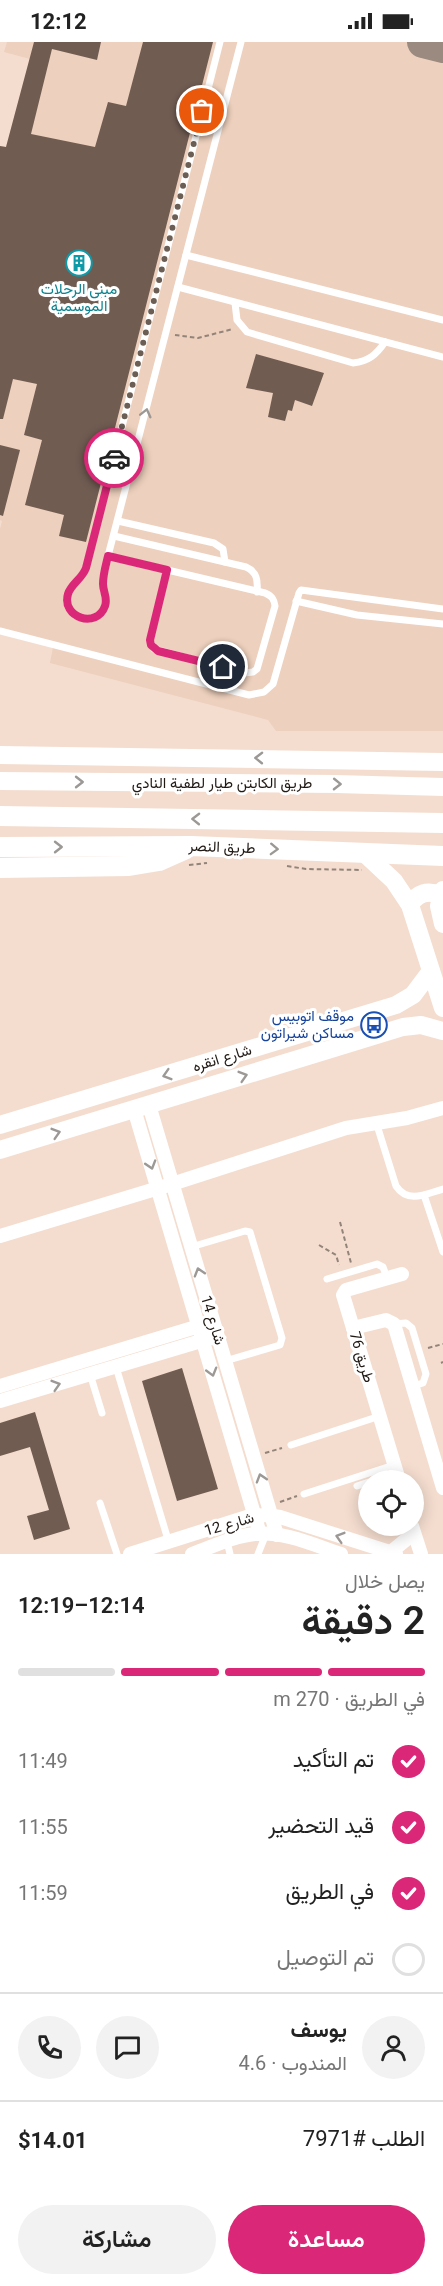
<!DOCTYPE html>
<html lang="ar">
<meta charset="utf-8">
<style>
body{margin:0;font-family:Roboto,Vazirmatn,sans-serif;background:#f2f2f2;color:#222;direction:rtl;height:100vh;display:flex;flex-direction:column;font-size:22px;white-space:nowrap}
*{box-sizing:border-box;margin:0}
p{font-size:20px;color:#767676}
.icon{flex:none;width:33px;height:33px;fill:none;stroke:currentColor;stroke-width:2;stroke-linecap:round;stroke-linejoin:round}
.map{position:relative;height:1512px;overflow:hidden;direction:ltr}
.panel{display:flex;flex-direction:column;background:#fff;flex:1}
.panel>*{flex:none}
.tools{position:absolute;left:358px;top:1428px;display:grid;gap:12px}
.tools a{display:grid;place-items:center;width:66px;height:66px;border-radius:50%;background:#fff;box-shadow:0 3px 15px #0003;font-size:30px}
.pin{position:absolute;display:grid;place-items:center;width:51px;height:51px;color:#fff;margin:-26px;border:3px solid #fff;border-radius:50%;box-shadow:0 2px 6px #0007}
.courier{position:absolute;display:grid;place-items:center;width:60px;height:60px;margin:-30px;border:4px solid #db2777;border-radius:50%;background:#fff;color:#222;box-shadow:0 2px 8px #0007}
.head em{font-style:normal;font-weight:600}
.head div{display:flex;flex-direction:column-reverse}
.head{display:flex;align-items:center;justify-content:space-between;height:102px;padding:0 18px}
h1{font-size:39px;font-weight:600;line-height:45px}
.bar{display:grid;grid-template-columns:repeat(4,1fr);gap:9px 6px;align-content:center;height:72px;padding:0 18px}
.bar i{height:8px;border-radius:4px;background:#e0e0e0}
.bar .on{background:#db2777}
.bar p{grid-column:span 4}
.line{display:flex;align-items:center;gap:15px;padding:0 18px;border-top:2px solid #e0e0e0}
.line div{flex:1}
.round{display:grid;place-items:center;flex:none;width:63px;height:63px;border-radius:32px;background:#f2f2f2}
ol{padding:0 18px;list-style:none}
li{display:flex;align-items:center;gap:18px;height:66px}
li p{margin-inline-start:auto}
li .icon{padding:6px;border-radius:50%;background:#db2777;color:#fff;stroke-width:4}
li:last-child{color:#767676}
li i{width:33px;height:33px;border:3px solid #e0e0e0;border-radius:50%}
.cta{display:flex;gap:12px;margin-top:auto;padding:12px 18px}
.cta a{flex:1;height:69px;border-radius:36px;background:#db2777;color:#fff;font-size:24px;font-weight:600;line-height:69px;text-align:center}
.cta a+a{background:#f2f2f2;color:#222}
.status{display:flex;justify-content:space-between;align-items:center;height:42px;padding:0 30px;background:#fff;direction:ltr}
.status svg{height:16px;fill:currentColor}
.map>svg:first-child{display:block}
.built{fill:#edd0bd}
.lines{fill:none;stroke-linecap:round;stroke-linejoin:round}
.taxiway{stroke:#9a8a80;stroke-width:32}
.building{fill:#715c52}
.path{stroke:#93847a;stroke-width:2;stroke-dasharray:4.5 3;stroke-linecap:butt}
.lane{stroke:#fff;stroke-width:7}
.street{stroke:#fff;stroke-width:14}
.secondary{stroke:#fff;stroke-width:18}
.primary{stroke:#fff;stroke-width:20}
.oneway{stroke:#9b9895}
.done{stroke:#6a5e55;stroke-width:6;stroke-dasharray:0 10.8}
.route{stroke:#db2777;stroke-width:8}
.labels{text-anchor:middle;stroke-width:6;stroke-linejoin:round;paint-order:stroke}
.culture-label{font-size:15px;fill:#0d838f;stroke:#fff}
.street-label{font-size:15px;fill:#201914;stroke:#fff}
.transit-label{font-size:15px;fill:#164399;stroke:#fff;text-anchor:end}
</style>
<div class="status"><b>12:12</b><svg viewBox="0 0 49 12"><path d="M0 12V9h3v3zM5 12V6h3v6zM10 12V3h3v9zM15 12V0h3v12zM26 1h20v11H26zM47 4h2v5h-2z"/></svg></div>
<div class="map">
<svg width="443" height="1512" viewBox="0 0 443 1512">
<rect width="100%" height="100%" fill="#f4ddcf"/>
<path class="built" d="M7,0H443V689H276L268,678L50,621L54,600L0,586V487L2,479L0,478V104L6,105L30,17L4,10Z"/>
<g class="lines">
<path class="taxiway" d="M423,0L443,5"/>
</g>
<g class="building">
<path d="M34,0H101L97,18L52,7L31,92L95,105L108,60L126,64L143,0H213L86,500L59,494L64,473L25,463L42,398L24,393L37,342L13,337L3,377H0V104L6,105Z"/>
<path d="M256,312L324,331L312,364L295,358L292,369L288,368L285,379L268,375L273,351L246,346Z"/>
<path d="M0,403L20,408L3,474L0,473Z"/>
<path d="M182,1326L218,1447L177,1459L142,1339Z"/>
<path d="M35,1370L70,1487L34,1498L27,1474L49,1468L30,1405L0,1414V1381Z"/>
</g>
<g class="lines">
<g class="path">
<path d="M175,293L198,296L233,287"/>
<path d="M189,823L207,821"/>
<path d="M287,824L306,827L362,828"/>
<path d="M340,1180L351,1221"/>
<path d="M319,1203L336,1213L339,1223"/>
<path d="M428,1306L443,1302"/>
<path d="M441,1321L443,1320"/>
<path d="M265,1411L282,1406"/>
<path d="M280,1460L297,1454"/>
</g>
<g class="lane">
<path d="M220,0L86,526C81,538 68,544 67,557C66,577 93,584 103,568C109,559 103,551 103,542C103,532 107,523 108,514L241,0"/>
<path d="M186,213L443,278"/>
<path d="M178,245L443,315"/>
<path d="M235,261L237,278L247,290L353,321C369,319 376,313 385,300"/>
<path d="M118,479L214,501L223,507L225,520"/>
<path d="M114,494L246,525C257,530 258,538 257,550"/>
<path d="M108,514L265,551C272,554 274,557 275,564L257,627L253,630L244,631L154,607L150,598L167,528"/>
<path d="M296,559L357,573L443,582"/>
<path d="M0,589L249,653L264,650L273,642L299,551L301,548L443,567"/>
<path d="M376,1080L396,1144C408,1162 426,1152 443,1147"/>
<path d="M424,1153L443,1210"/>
<path d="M191,1205L245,1189L250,1190L282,1296L280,1303L225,1319"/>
<path d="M327,1237L377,1222L383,1225L387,1236"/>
<path d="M394,1282L406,1281L412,1286L426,1332L423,1341L413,1344"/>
<path d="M116,1325L169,1501"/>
<path d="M90,1332L102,1371"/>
<path d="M291,1403L380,1374"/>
<path d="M373,1438L397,1431"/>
<path d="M357,1444L369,1440"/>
<path d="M304,1452L394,1423"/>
<path d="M100,1461L117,1512"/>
<path d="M227,1499L230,1512"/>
<path d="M258,1512L266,1492"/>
</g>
<g class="street">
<path d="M149,1063L277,1493"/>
<path d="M134,1067L260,1492"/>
<path d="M0,1194L172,1142L346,1086L407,1076L443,1066"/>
<path d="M353,1286L386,1278L394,1282L443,1446"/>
<path d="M0,1344L206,1282"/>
<path d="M0,1359L211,1296"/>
<path d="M399,1438L343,1253L346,1248L402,1232"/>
<path d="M412,1484L421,1512"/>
<path d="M391,1510L414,1491"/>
<path d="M130,1512L250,1474L267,1473L280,1475L396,1512"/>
<path d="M192,1512C212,1505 233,1494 255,1492C284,1489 314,1503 341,1512"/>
</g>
<g class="secondary">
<path d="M0,713L443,720"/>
<path d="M0,739L336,742L443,745"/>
<path d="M363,810L394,839L410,863L443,966"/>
<path d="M443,848L439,864L443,882"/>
<path d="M410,863C417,851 428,847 441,854"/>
<path d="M0,1083L396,963L413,953L431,929"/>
<path d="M0,1108L403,985L421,983L443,989"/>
</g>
<g class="primary">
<path d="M0,774L443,781"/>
<path d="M0,805L191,804L443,814"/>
<path d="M0,826L129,824L159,819L186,807"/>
</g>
</g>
<defs><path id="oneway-chevron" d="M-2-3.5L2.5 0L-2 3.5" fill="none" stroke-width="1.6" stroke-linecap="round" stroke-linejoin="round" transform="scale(1.5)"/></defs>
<g class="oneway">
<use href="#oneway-chevron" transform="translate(146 371) rotate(-76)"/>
<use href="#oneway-chevron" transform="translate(259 716) rotate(-179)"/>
<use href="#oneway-chevron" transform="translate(79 740)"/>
<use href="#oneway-chevron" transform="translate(337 742) rotate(1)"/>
<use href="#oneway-chevron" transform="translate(196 777) rotate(-179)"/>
<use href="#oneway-chevron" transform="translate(58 805)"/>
<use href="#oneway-chevron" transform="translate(274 807) rotate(2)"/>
<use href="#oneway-chevron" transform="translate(167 1033) rotate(163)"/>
<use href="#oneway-chevron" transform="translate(243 1034) rotate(-17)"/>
<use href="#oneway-chevron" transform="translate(56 1091) rotate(-17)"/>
<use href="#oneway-chevron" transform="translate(151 1123) rotate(73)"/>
<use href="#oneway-chevron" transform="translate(199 1230) rotate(-107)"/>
<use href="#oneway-chevron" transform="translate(212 1330) rotate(74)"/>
<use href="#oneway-chevron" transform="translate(56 1343) rotate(-17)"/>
<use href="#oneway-chevron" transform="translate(261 1436) rotate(-107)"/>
<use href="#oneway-chevron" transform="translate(340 1495) rotate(-163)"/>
</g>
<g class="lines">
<path class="done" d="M114,416L202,69"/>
<path class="route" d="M114,416L86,526C82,537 71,542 68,552C61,576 97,587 105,564C108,556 103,550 103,542C103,532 106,523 108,514L167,528L150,598L151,603L158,609L223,625"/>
</g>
<defs>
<g id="building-ring" transform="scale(1.35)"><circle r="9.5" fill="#fff" stroke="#0f9aa8" stroke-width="1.5"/><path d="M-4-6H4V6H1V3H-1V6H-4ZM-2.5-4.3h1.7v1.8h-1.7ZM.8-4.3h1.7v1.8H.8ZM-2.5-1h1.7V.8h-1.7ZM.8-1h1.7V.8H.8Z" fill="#0f9aa8"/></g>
<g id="bus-ring" transform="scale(1.35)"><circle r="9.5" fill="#fff" stroke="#1a4fb4" stroke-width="1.5"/><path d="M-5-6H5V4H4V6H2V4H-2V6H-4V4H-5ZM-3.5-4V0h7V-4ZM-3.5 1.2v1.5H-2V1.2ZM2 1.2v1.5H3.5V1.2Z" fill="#1a4fb4"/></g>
</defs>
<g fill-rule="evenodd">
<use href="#building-ring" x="79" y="221"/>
<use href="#bus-ring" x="374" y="983"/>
</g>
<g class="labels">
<g class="culture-label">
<text x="79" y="252">مبنى الرحلات<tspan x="79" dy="17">الموسمية</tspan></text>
</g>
<g class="street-label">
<text x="222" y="746">طريق الكابتن طيار لطفية النادي</text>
<text transform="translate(222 805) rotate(2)" y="5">طريق النصر</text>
<text transform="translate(222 1016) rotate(-17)" y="5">شارع انقره</text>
<text transform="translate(213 1278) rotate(73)" y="5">شارع 14</text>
<text transform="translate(362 1315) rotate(73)" y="5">طريق 76</text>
<text transform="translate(229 1482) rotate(-16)" y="5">شارع 12</text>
</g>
<g class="transit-label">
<text x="354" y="979">موقف اتوبيس<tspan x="354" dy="17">مساكن شيراتون</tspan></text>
</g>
</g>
</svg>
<div class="tools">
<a><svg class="icon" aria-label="locate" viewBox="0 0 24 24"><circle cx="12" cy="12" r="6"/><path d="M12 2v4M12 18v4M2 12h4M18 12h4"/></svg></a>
</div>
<div class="pin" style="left:202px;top:69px;background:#ea580c"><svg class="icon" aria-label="bag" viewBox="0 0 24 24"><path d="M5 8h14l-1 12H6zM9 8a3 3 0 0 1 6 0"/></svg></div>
<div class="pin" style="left:223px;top:625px;background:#1f2937"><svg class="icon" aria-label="home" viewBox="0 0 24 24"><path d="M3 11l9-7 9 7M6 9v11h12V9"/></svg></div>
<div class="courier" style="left:114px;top:416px"><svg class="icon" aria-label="car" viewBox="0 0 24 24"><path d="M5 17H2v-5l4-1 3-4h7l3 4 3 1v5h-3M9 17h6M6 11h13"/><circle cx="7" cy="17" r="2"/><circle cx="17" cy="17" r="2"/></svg></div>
</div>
<section class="panel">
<div class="head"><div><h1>2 دقيقة</h1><p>يصل خلال</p></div><em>12:14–12:19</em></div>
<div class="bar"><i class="on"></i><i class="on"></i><i class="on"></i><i></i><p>في الطريق · 270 m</p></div>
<ol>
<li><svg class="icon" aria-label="check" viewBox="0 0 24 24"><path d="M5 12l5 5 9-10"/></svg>تم التأكيد<p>11:49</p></li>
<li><svg class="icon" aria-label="check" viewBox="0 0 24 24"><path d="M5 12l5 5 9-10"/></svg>قيد التحضير<p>11:55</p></li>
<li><svg class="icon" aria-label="check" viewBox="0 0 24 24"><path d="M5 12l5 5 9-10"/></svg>في الطريق<p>11:59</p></li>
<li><i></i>تم التوصيل</li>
</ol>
<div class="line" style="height:108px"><a class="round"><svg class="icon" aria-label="person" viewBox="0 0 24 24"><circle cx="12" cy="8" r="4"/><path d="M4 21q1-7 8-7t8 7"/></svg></a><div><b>يوسف</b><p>المندوب · 4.6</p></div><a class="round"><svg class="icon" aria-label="chat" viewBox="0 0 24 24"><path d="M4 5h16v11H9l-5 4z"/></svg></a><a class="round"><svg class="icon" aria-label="phone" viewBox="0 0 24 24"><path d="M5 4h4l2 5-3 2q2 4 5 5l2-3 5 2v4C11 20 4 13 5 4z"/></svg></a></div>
<div class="line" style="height:78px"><div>الطلب #7971</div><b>$14.01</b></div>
<div class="cta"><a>مساعدة</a><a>مشاركة</a></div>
</section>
